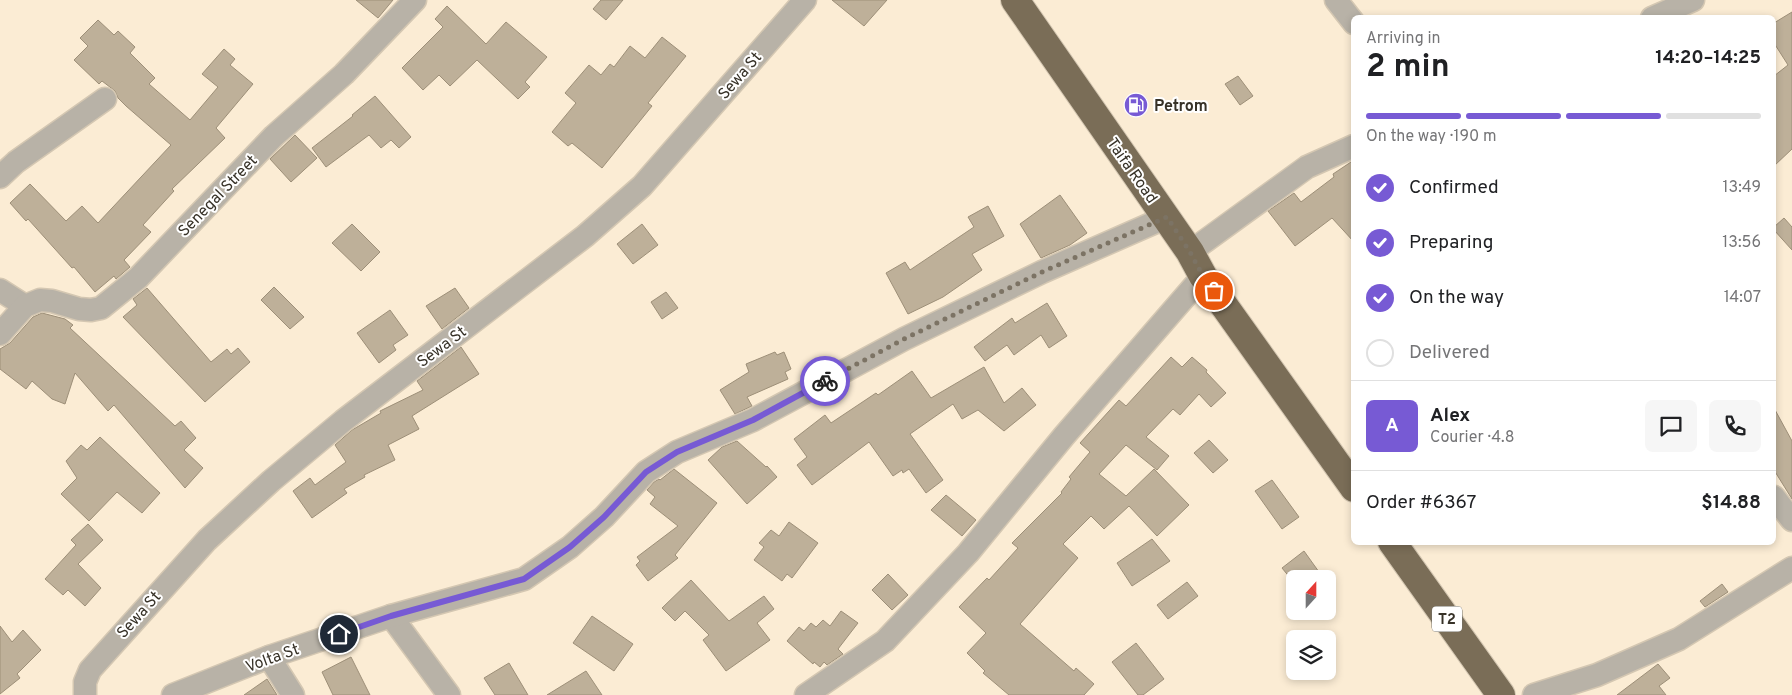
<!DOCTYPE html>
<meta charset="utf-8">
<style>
body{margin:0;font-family:Overpass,sans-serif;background:#f6f6f6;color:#202124;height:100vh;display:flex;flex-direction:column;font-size:19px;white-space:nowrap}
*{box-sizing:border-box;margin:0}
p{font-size:16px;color:#757577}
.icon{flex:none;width:28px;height:28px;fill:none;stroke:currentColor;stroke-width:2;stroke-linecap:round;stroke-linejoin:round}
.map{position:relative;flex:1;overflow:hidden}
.panel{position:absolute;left:1351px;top:15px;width:425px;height:530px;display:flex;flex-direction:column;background:#fff;border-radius:8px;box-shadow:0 2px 8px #0003}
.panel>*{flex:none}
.needle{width:32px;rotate:21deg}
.buttons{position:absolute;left:1286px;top:570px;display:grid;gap:10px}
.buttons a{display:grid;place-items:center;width:50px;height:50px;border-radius:8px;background:#fff;box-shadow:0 2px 8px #0003;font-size:25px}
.pin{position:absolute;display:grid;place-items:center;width:42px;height:42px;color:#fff;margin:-21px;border:2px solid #fff;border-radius:50%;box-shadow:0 1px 5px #0007}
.courier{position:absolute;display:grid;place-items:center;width:50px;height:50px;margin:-25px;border:4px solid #775ad4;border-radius:50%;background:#fff;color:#222;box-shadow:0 1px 6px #0007}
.head em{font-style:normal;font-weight:700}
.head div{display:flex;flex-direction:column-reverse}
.head{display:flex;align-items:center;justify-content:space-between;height:85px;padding:0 15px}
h1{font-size:32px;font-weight:700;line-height:38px}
.bar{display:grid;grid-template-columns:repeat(4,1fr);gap:8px 5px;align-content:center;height:60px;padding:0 15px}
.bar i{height:6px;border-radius:4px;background:#e0e0e0}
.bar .active{background:#775ad4}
.bar p{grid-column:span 4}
.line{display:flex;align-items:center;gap:12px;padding:0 15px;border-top:1px solid #e0e0e0}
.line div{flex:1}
.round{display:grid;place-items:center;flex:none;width:52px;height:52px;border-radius:8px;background:#f6f6f6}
ol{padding:0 15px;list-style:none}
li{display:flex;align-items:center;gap:15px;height:55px}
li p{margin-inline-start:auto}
li .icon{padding:5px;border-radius:50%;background:#775ad4;color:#fff;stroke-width:4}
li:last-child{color:#757577}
li i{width:28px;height:28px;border:2px solid #e0e0e0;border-radius:50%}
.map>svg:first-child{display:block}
.building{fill:#beb099;stroke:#9d8f78}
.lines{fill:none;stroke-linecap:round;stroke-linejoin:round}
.street-casing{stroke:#d4c7b2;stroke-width:25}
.highway-casing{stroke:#d4c7b2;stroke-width:30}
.street{stroke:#b8b2a7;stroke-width:22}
.highway{stroke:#7a6d57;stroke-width:28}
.done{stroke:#7c7364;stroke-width:5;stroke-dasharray:0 9}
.route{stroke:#775ad4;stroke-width:6}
.labels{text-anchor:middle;stroke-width:4;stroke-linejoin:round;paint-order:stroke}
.shield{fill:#fff;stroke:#737068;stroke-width:1}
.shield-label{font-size:15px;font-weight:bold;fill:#373228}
.street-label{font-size:16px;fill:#373228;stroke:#fff}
.poi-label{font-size:16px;font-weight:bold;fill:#373228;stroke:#fff;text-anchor:start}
</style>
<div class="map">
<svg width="1792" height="695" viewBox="0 0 1792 695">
<rect width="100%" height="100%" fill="#fbecd4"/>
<g class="building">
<path d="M356,0H393L378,18Z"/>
<path d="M601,0H623L606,20L593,9Z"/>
<path d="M832,0H887L864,26Z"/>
<path d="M447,6L486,44L506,22L547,57L525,82L530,87L518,99L477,60L450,86L439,75L423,90L402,68L443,27L435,19Z"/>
<path d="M1792,12V149L1774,166V76L1788,65L1774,43V23Z"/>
<path d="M98,20L114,35L118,31L135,47L130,53L155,78L149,84L190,120L218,87L202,74L224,49L235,59L230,65L253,84L216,128L225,138L172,189L174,191L143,225L151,232L124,260L130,267L116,279L114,276L95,292L74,267L72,268L28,219L26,221L10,203L30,184L66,221L82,206L98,223L171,145L126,106L118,98L115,91L102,81L99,84L74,60L88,46L80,38Z"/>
<path d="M662,37L686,56L648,103L652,106L602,168L572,143L568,146L552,132L576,103L565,93L589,65L601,75L610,64L614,67L630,46L645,58Z"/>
<path d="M1238,76L1253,96L1240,105L1225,84Z"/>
<path d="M375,96L411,137L399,148L391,140L381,148L369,135L326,167L312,148L353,116L352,115Z"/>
<path d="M295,135L317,158L291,182L270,159Z"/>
<path d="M1354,160V242L1332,218L1295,246L1268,211L1294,193L1301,202L1334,177L1333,174Z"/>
<path d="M1060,195L1087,233L1070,245L1041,258L1020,224Z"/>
<path d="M988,206L1004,236L972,254L982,270L943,297L908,314L886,273L905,262L910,270L974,227L968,217Z"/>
<path d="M1784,218L1792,227V250L1774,230V227Z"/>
<path d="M352,224L380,252L361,271L332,243Z"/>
<path d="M642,224L658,245L633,264L617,244Z"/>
<path d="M274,287L304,317L290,329L261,300Z"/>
<path d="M147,288L211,362L227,349L231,354L238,348L250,362L205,402L123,317L137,305L133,299Z"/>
<path d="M455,288L469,308L442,329L426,306Z"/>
<path d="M666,292L678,308L662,319L651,302Z"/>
<path d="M1047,303L1067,336L1049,348L1041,335L1014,355L1007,345L985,361L974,347L1012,318L1015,323Z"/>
<path d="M390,310L408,335L393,345L396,350L379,363L357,333Z"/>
<path d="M42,313L65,319L73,325L70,328L175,426L181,421L196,438L184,450L203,468L185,488L114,405L108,411L75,373L65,404L52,399L32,381L26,389L0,369V349L10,343L33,317Z"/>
<path d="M461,347L479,374L412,416L419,429L388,445L395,460L364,475L365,477L344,489L347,493L312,518L293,491L310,478L315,485L346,462L335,445L352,430L381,413L380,411L423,390L417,381Z"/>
<path d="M775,352L777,355L784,352L791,369L785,372L788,379L747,397L752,406L735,414L720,390L749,372L746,364Z"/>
<path d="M1171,357L1182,367L1192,357L1207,370L1206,372L1226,393L1211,407L1199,394L1180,415L1173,409L1146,437L1169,456L1157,470L1126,445L1099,474L1126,496L1154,469L1189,505L1157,536L1129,506L1104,529L1091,516L1063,544L1078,558L1020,624L1074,671L1076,668L1094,684L1084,695H1009L983,673L985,671L967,653L986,633L959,607L987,578L989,580L1018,548L1012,543L1062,493L1061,492L1071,479L1069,477L1090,452L1080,443L1119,400L1126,406Z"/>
<path d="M984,367L1004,403L1022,388L1036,405L1004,431L978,410L962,419L953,404L910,434L943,480L926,493L909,469L903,473L902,470L893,476L869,442L812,485L797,465L807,457L794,439L825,415L831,423L876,393L878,395L912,371L931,398Z"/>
<path d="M1774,408L1792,441V499L1774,470Z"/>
<path d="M100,437L160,493L142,513L117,492L89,521L61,494L77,478L66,461L81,445L87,450Z"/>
<path d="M1209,440L1228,460L1213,473L1194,453Z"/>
<path d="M737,441L766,467L767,466L777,477L747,504L708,460L722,447Z"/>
<path d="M674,469L717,503L675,555L678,558L648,581L636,565L640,561L637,557L678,526L650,504L655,497L647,490L654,482L659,479L660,480Z"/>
<path d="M1272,480L1299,517L1282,529L1255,491Z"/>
<path d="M946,495L976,520L962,536L931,510Z"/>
<path d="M789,522L818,543L792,578L787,574L782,581L754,560L764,547L759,543L771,530L779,536Z"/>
<path d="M88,524L103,540L78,564L101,588L85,606L68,590L63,595L45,579L76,545L71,540Z"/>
<path d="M1152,539L1170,561L1132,586L1117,563Z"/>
<path d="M1304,551L1324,579H1291L1282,568Z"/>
<path d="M888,574L908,595L892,610L872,590Z"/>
<path d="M691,580L729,621L764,596L774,609L757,623L770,640L726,671L703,640L709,635L685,611L675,621L662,608Z"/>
<path d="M1187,582L1198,596L1168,619L1157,605Z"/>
<path d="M1722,584L1728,592L1705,607L1700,601Z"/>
<path d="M841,611L858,623L838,649L843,654L827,665L824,662L820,667L814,662L813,664L787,641L799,627L804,631L811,623L816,627L823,620L830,626Z"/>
<path d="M592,616L633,644L614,671L573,643Z"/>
<path d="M0,626L12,642L23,630L41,650L17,674L20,678L0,694Z"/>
<path d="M1136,643L1164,679L1143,695H1138L1112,662Z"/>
<path d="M351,657L370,695H333L322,672Z"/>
<path d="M509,663L528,695H495L484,678Z"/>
<path d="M1658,664L1670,678L1659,686L1666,695H1617Z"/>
<path d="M586,671L602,695H547Z"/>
<path d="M267,679L277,695H244Z"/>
</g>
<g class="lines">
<g class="street-casing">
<g id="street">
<path d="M1336,0L1354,23"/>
<path d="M1652,18L1693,0"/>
<path d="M0,177L16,162L105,99"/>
<path d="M1190,252L1307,167L1354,146"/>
<path d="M0,290L25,306"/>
<path d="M0,334L25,306L40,300L52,301L79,309L91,310L101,308L138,278L274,136L344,74L415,0"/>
<path d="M1774,497L1792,520"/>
<path d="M391,616L449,695"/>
<path d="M269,657L293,695"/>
<path d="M85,695V682L90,670L207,540L271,481L343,421L585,236L642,186L805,0"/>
<path d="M173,695L269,657L391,616L524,579L570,547L604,517L646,472L677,452L753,420L904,339L1042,272L1167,217"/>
<path d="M806,695L885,641L968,553L1064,436L1203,276"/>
<path d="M1534,695L1597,675L1679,639L1792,568"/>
</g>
</g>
<g class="highway-casing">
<g id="highway">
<path d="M1015,0L1190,252L1203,276L1354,488"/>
<path d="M1392,542L1501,695"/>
</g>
</g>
<use href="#street" class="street"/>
<use href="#highway" class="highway"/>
</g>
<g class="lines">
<path class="done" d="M825,381L904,339L1042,272L1167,217L1190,252L1203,276L1214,291"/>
<path class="route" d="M339,634L391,616L524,579L570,547L604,517L646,472L677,452L753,420L825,381"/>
</g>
<defs>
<g id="fuel-disc" transform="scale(1.25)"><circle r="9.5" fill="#775ad4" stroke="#fff"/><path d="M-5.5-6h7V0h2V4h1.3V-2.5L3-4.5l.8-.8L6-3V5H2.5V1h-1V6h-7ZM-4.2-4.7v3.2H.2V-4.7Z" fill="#fff"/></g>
</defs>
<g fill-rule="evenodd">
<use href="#fuel-disc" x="1136" y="105"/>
</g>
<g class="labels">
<rect class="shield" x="1432" y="606.5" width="30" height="25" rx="4"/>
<g class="shield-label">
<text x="1447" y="624">T2</text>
</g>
<g class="street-label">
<text transform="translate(739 75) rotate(-49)" y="6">Sewa St</text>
<text transform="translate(1133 170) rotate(55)" y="6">Taifa Road</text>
<text transform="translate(217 195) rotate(-46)" y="6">Senegal Street</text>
<text transform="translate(441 346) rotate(-37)" y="6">Sewa St</text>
<text transform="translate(138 614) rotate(-48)" y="6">Sewa St</text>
<text transform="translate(272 657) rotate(-20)" y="6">Volta St</text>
</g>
<g class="poi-label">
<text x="1154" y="111">Petrom</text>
</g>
</g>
</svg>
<div class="buttons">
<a><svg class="needle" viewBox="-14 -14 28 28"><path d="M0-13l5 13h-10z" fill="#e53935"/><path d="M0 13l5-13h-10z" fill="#757577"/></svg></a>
<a><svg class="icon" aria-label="layers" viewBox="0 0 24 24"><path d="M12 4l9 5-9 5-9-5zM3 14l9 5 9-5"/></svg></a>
</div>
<div class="pin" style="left:1214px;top:291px;background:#ea580c"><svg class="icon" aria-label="bag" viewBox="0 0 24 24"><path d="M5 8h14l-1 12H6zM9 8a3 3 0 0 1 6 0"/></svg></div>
<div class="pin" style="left:339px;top:634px;background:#1f2937"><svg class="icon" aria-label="home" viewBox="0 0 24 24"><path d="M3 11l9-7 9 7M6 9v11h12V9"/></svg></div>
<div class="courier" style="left:825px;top:381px"><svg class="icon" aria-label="bike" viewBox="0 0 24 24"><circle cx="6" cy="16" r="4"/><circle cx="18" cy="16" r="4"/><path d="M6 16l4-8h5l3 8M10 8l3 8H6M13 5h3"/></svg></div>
<section class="panel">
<div class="head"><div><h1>2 min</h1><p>Arriving in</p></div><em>14:20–14:25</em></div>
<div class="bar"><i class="active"></i><i class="active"></i><i class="active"></i><i></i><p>On the way · 190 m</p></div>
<ol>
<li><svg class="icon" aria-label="check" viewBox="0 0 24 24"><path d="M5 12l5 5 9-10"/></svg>Confirmed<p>13:49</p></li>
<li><svg class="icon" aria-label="check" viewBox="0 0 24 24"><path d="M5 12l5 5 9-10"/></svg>Preparing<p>13:56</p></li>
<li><svg class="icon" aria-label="check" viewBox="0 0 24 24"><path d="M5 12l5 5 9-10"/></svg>On the way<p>14:07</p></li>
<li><i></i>Delivered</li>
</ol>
<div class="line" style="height:90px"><b class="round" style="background:#775ad4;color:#fff">A</b><div><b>Alex</b><p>Courier · 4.8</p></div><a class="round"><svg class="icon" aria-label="chat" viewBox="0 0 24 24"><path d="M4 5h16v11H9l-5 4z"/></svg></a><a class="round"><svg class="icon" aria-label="phone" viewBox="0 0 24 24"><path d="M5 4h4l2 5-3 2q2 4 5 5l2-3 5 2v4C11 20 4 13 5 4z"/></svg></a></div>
<div class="line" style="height:65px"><div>Order #6367</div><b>$14.88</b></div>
</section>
</div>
